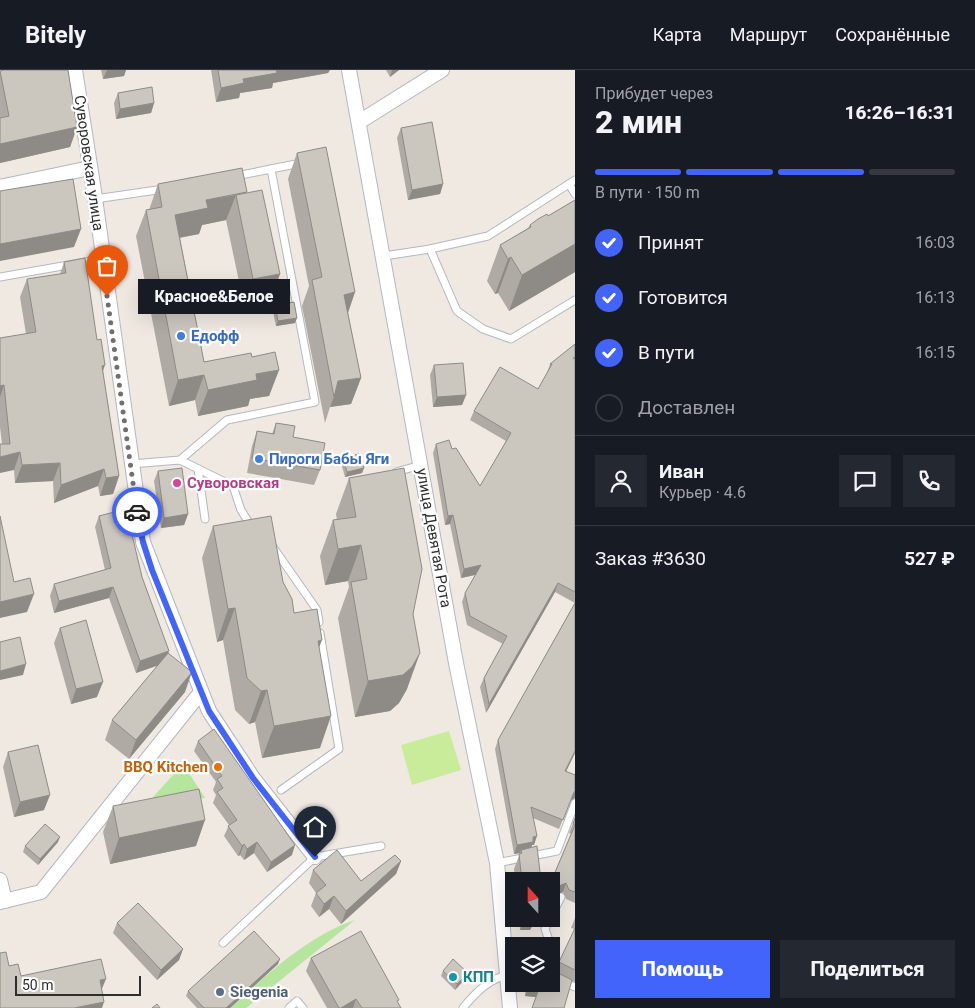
<!DOCTYPE html>
<html lang="ru">
<meta charset="utf-8">
<style>
body{margin:0;font-family:Roboto,sans-serif;background:#242831;color:#f1f3f6;height:100vh;display:flex;flex-direction:column;font-size:19px;white-space:nowrap}
*{box-sizing:border-box;margin:0}
p{font-size:16px;color:#9ea1a6}
.icon{flex:none;width:28px;height:28px;fill:none;stroke:currentColor;stroke-width:2;stroke-linecap:round;stroke-linejoin:round}
.map{position:relative;flex:1;overflow:hidden}
.sheet{display:flex;flex-direction:column;background:#171b24;width:400px}
.sheet>*{flex:none}
.needle{width:32px;rotate:339deg}
.fabs{position:absolute;left:505px;top:802px;display:grid;gap:10px}
.fabs a{display:grid;place-items:center;width:55px;height:55px;border-radius:0px;background:#171b24;box-shadow:0 5px 20px #0002;font-size:25px}
.scale{position:absolute;left:15px;bottom:12px;width:126px;box-sizing:border-box;padding-left:5px;border:2px solid #2e2e2e;border-top:0;font-size:14px;line-height:18px;white-space:nowrap;color:#2e2e2e;-webkit-text-stroke:4px #fff;paint-order:stroke}
.pin{position:absolute;display:grid;place-items:center;width:42px;height:42px;color:#fff;margin:-51px -21px;border-radius:50% 50% 50% 0;rotate:-45deg;box-shadow:0 0 5px #0007}
.pin .icon{rotate:45deg}
.courier{position:absolute;display:grid;place-items:center;width:50px;height:50px;margin:-25px;border:4px solid #4264fb;border-radius:50%;background:#fff;color:#222;box-shadow:0 1px 6px #0007}
.bubble{position:absolute;height:35px;border-radius:0px;background:#171b24;box-shadow:0 5px 20px #0002;font-size:16px;font-weight:800;line-height:35px;text-align:center}
.overview em{font-style:normal;font-weight:800}
.overview div{display:flex;flex-direction:column-reverse}
.overview{display:flex;align-items:center;justify-content:space-between;height:85px;padding:0 20px}
h1{font-size:32px;font-weight:800;line-height:38px}
.bar{display:grid;grid-template-columns:repeat(4,1fr);gap:8px 5px;align-content:center;height:60px;padding:0 20px}
.bar i{height:6px;border-radius:4px;background:#363941}
.bar .on{background:#4264fb}
.bar p{grid-column:span 4}
.line{display:flex;align-items:center;gap:12px;padding:0 20px;border-top:1px solid #363941}
.line div{flex:1}
.round{display:grid;place-items:center;flex:none;width:52px;height:52px;border-radius:0px;background:#242831}
ol{padding:0 20px;list-style:none}
li{display:flex;align-items:center;gap:15px;height:55px}
li p{margin-inline-start:auto}
li .icon{padding:5px;border-radius:50%;background:#4264fb;color:#fff;stroke-width:4}
li:last-child{color:#9ea1a6}
li i{width:28px;height:28px;border:2px solid #363941;border-radius:50%}
.action{display:flex;gap:10px;margin-top:auto;padding:10px 20px}
.action a{flex:1;height:58px;border-radius:0px;background:#4264fb;color:#fff;font-size:20px;font-weight:800;line-height:58px;text-align:center}
.action a+a{background:#242831;color:#f1f3f6}
header{display:flex;align-items:center;gap:30px;box-sizing:border-box;height:70px;padding:0 25px;background:#171b24;border-bottom:1px solid #363941}
header strong{font-size:24px}
nav{display:flex;gap:28px;margin-inline-start:auto;font-size:18px}
main{display:flex;flex:1;min-height:0}
.map>svg:first-child{display:block}
.green{fill:#b6e59e}
.pitch{fill:#c9ec9a}
.lines{fill:none;stroke-linecap:round;stroke-linejoin:round}
.service-casing{stroke:#b4b7c1;stroke-width:9}
.minor-casing{stroke:#b4b7c1;stroke-width:16}
.service{stroke:#fff;stroke-width:7}
.minor{stroke:#fff;stroke-width:14}
.wall{fill:#afaba4}
.shaded-wall{fill:#8e8b86}
.building{fill:#cbc7bf;stroke:#8e8b86}
.done{stroke:#726f6d;stroke-width:5;stroke-dasharray:0 9}
.route{stroke:#4264fb;stroke-width:6}
.shop-dot{fill:#3f7fe0;stroke:#fff;stroke-width:2}
.hotel-dot{fill:#d1479c;stroke:#fff;stroke-width:2}
.food-dot{fill:#e8710a;stroke:#fff;stroke-width:2}
.culture-dot{fill:#0f9aa8;stroke:#fff;stroke-width:2}
.service-dot{fill:#5c6f8a;stroke:#fff;stroke-width:2}
.labels{text-anchor:middle;stroke-width:4.5;stroke-linejoin:round;paint-order:stroke}
.street-label{font-size:15px;fill:#2e2e2e;stroke:#fff}
.shop-label{font-size:15px;font-weight:bold;fill:#366cbe;stroke:#fff;text-anchor:start}
.hotel-label{font-size:15px;font-weight:bold;fill:#b23c85;stroke:#fff;text-anchor:start}
.food-label{font-size:15px;font-weight:bold;fill:#c56008;stroke:#fff;text-anchor:end}
.culture-label{font-size:15px;font-weight:bold;fill:#0d838f;stroke:#fff;text-anchor:start}
.service-label{font-size:15px;font-weight:bold;fill:#4e5e75;stroke:#fff;text-anchor:start}
</style>
<header>
<strong>Bitely</strong>
<nav><a>Карта</a><a>Маршрут</a><a>Сохранённые</a></nav>
</header>
<main>
<div class="map">
<svg width="575" height="938" viewBox="0 0 575 938">
<rect width="100%" height="100%" fill="#efe9e1"/>
<g class="green">
<path d="M183,694L205,728L144,737Z"/>
<path d="M355,850L246,938H230C265,906 309,865 355,850Z"/>
</g>
<path class="pitch" d="M449,661L461,700L412,715L401,675Z"/>
<g class="lines">
<g class="service-casing">
<g id="service">
<path d="M236,106L301,93"/>
<path d="M569,114L575,124"/>
<path d="M95,129L164,119"/>
<path d="M430,179L457,241L483,259L511,269L575,230"/>
<path d="M384,186L430,179L488,166L575,110"/>
<path d="M0,207L102,189"/>
<path d="M180,390L233,416L241,440L251,456"/>
<path d="M131,394L180,390L227,350L315,332L271,99"/>
<path d="M198,399L205,449"/>
<path d="M396,402L421,395"/>
<path d="M273,477L317,540L319,552"/>
<path d="M281,720L339,679L320,563"/>
<path d="M497,793L557,781L575,733"/>
<path d="M551,847L561,827"/>
<path d="M550,849L545,859L551,876"/>
<path d="M223,873L315,787L381,776"/>
<path d="M551,906L575,917"/>
<path d="M289,938L297,931L303,938"/>
<path d="M463,938C474,924 490,908 508,905"/>
</g>
</g>
<g class="minor-casing">
<g id="minor">
<path d="M75,0L94,121L143,472L209,641L253,708L315,787"/>
<path d="M349,0L456,593L497,793L510,938"/>
<path d="M359,52L442,0"/>
<path d="M0,117L90,98"/>
<path d="M0,810L5,831"/>
<path d="M0,832L41,822L201,622"/>
</g>
</g>
<use href="#service" class="service"/>
<use href="#minor" class="minor"/>
</g>
<g class="wall">
<path d="M101,0H126L124,6L103,9Z"/>
<path d="M211,0H330L328,3L273,13L272,18L240,23L239,28L216,32Z"/>
<path d="M386,0H399L390,7Z"/>
<path d="M0,1L77,57L70,77L0,93Z"/>
<path d="M118,23L154,33L151,43L116,49L114,33Z"/>
<path d="M401,58L443,114L440,124L408,130L397,68Z"/>
<path d="M297,83L355,222L348,243L361,308L351,334L330,337L325,353L302,236L309,216L288,109Z"/>
<path d="M158,114L247,123L280,204L270,230L244,235L226,150L202,155L199,164L180,168L204,292L252,287L279,300L269,326L250,329L248,336L198,346L195,330L169,336L136,166L146,140H149Z"/>
<path d="M575,130V202L509,241L498,223L495,224L487,211L500,175L528,158L530,155L548,146Z"/>
<path d="M64,192L103,303L119,406L113,424L100,426L98,416L54,433L53,411L15,413L14,400L2,374L0,357V268L26,264L20,227L27,209L60,204Z"/>
<path d="M275,236L295,253L276,256L273,242Z"/>
<path d="M575,274V683L566,701L575,705V728L570,731L559,759L533,748L534,775H532L531,778L541,811H515L514,799L520,783L514,784L495,679L498,670L575,533L555,522L486,643L480,617L484,608L503,574L467,555L462,532L465,523L476,505L461,508L450,454L445,455L433,383L436,374L452,379L480,416L506,371L470,350L474,341L538,319L547,303L550,294Z"/>
<path d="M434,295L466,325L462,335L433,337L430,305Z"/>
<path d="M276,353L320,400L314,415L247,403L252,376L257,361L272,364Z"/>
<path d="M343,388L364,398L362,403L345,407L341,393Z"/>
<path d="M158,401L188,444L184,455L161,458L154,411Z"/>
<path d="M349,408L413,544L407,619L399,633L390,641L355,647L338,548L349,517L348,511L325,515L320,486L333,450H337L336,444Z"/>
<path d="M99,446L142,507L168,583L185,622L129,689L105,670L112,650L158,595L136,603L109,528L54,543L50,526L54,514L105,500L95,457Z"/>
<path d="M213,456L283,512L294,543L319,579L320,678L262,688L255,652L249,654L235,640L223,570L217,572L202,488Z"/>
<path d="M60,558L97,627L71,634L54,573Z"/>
<path d="M198,671L292,785L267,802L254,783L244,790L240,785L238,786L224,766L229,755L213,733L216,725L213,720L216,712L194,681Z"/>
<path d="M8,682L44,740L14,747L3,697Z"/>
<path d="M113,736L196,776L110,794L103,762Z"/>
<path d="M575,748V833L566,829L563,822L556,825L551,823V811L571,764L569,763Z"/>
<path d="M58,772L38,795L23,782L25,776Z"/>
<path d="M401,791L396,804L341,854L329,839L319,847L311,836L316,823L309,813L313,800L361,811Z"/>
<path d="M575,848V912L572,911L536,927L525,926L526,914H551L559,892L575,859L571,858Z"/>
<path d="M519,849H536L530,860H520Z"/>
<path d="M117,853L183,879L179,890L157,910L113,863Z"/>
<path d="M311,888L398,933L401,938H327L306,901Z"/>
<path d="M278,894L230,938H197L186,926L188,921Z"/>
<path d="M443,901L466,908L455,920L441,906Z"/>
</g>
<g class="shaded-wall">
<path d="M107,0H126L124,6L103,9Z"/>
<path d="M276,0H330L328,3L273,13L272,18L240,23L239,28L216,32L221,18L243,9Z"/>
<path d="M392,0H399L390,7Z"/>
<path d="M154,33L151,43L116,49L120,39Z"/>
<path d="M77,57L70,77L0,93V74Z"/>
<path d="M443,114L440,124L408,130L412,120Z"/>
<path d="M236,125L226,150L202,155L199,164L166,170L175,145L206,130Z"/>
<path d="M81,159L74,177L0,191V174Z"/>
<path d="M575,170V202L509,241L522,205Z"/>
<path d="M511,187L498,223L495,224L508,189Z"/>
<path d="M280,204L270,230L244,235L253,209Z"/>
<path d="M355,222L346,248L344,225Z"/>
<path d="M297,248L295,253L276,256L278,251Z"/>
<path d="M105,295L99,313L102,296Z"/>
<path d="M279,300L269,326L250,329L248,336L198,346L208,320L256,304Z"/>
<path d="M204,305L195,330L169,336L178,310Z"/>
<path d="M361,308L351,334L330,337L334,327L338,311Z"/>
<path d="M4,315L0,327V316Z"/>
<path d="M466,325L462,335L433,337L437,327Z"/>
<path d="M20,382L14,400L0,403V387Z"/>
<path d="M60,393L53,411L15,413L22,395Z"/>
<path d="M364,398L362,403L345,407L347,402Z"/>
<path d="M104,399L98,416L54,433L61,415Z"/>
<path d="M119,406L113,424L100,426L106,408Z"/>
<path d="M188,444L184,455L161,458L164,448Z"/>
<path d="M453,445L450,454L445,455L448,446Z"/>
<path d="M361,475L348,511L325,515L338,479Z"/>
<path d="M481,495L478,504L461,508L464,499Z"/>
<path d="M558,513L555,522L486,643L489,634Z"/>
<path d="M113,517L109,528L54,543L59,531Z"/>
<path d="M34,524L27,542L0,548V532Z"/>
<path d="M235,538L223,570L217,572L228,539Z"/>
<path d="M322,570L310,602L318,571Z"/>
<path d="M169,581L165,593L136,603L140,591Z"/>
<path d="M420,583L407,619L399,633L390,641L355,647L368,611Z"/>
<path d="M26,594L23,605L0,610V601Z"/>
<path d="M192,602L185,622L129,689L136,670Z"/>
<path d="M103,612L97,627L71,634L76,619Z"/>
<path d="M267,620L255,652L249,654L261,621Z"/>
<path d="M331,646L320,678L262,688L274,656Z"/>
<path d="M575,681V683L562,710L565,701Z"/>
<path d="M575,721V728L570,731L559,759L574,722Z"/>
<path d="M50,725L44,740L14,747L20,732Z"/>
<path d="M205,750L196,776L110,794L119,768Z"/>
<path d="M537,766L534,775H532L530,781L521,780L520,783L514,784L517,775L533,767Z"/>
<path d="M60,767L58,772L38,795L40,789Z"/>
<path d="M257,772L254,783L244,790L247,779Z"/>
<path d="M244,774L240,785L238,786L242,776Z"/>
<path d="M295,775L292,785L267,802L271,792Z"/>
<path d="M401,791L396,804L341,854L346,841Z"/>
<path d="M566,813L563,822L556,825L559,816Z"/>
<path d="M334,826L329,839L319,847L324,834Z"/>
<path d="M525,849H536L530,860H520Z"/>
<path d="M183,879L179,890L157,910L161,900Z"/>
<path d="M280,889L278,894L230,938H226Z"/>
<path d="M468,903L466,908L455,920L457,914Z"/>
<path d="M106,909L101,921L100,910Z"/>
<path d="M529,915L540,916L536,927L525,926Z"/>
<path d="M356,929L353,938H341Z"/>
<path d="M104,932L102,938H74Z"/>
</g>
<g class="building">
<path d="M4,0H68L77,57L0,74V48L9,46L0,1Z"/>
<path d="M218,0H276L277,3L243,9L244,13L221,18Z"/>
<path d="M152,17L154,33L120,39L118,23Z"/>
<path d="M432,52L443,114L412,120L401,58Z"/>
<path d="M326,77L355,222L344,225L361,308L338,311L334,327L312,210L322,207L297,83Z"/>
<path d="M242,98L247,122L206,130L208,138L175,145L204,292L251,283L252,287L275,282L279,300L256,304L257,310L208,320L204,305L178,310L146,140L162,137L158,114Z"/>
<path d="M73,109L81,159L0,174V121Z"/>
<path d="M262,120L280,204L253,209L236,125Z"/>
<path d="M575,130V174L522,205L511,187L508,189L500,175L531,157L530,155L538,149L547,144L548,146Z"/>
<path d="M85,188L97,270L101,269L105,295L102,296L119,406L106,408L104,399L61,415L60,393L22,395L20,382L0,387V374H10L4,315L0,316V268L36,262L27,209L66,203L64,192Z"/>
<path d="M294,232L297,248L278,251L275,236Z"/>
<path d="M575,274V287L573,288L575,289V522L558,513L489,634L484,608L507,566L470,546L465,523L481,495L464,499L453,445L448,446L436,374L449,370L452,379L456,378L480,416L511,363L474,341L500,297L538,319L552,294H550Z"/>
<path d="M463,293L466,325L437,327L434,295Z"/>
<path d="M276,353L295,356L293,367L325,373L320,400L252,388L257,361L274,364Z"/>
<path d="M359,384L364,398L347,402L343,388Z"/>
<path d="M182,398L188,444L164,448L158,401Z"/>
<path d="M404,398L422,499L413,544L420,583L412,597L403,605L368,611L351,512L367,509L361,475L338,479L333,450L356,447L349,408Z"/>
<path d="M126,439L142,507L169,581L140,591L113,517L59,531L54,514L111,498L99,446Z"/>
<path d="M0,446L14,512L30,508L34,524L0,532Z"/>
<path d="M271,446L283,512L292,529L294,543L317,539L322,570L318,571L331,646L274,656L267,620L261,621L247,608L235,538L228,539L213,456Z"/>
<path d="M575,533V681L565,701L575,705V721L574,722L563,750L531,737L537,766L533,767V772L517,775L498,670Z"/>
<path d="M86,550L103,612L76,619L60,558Z"/>
<path d="M20,567L26,594L0,601V572Z"/>
<path d="M168,583L192,602L136,670L112,650Z"/>
<path d="M214,659L295,775L271,792L257,772L247,779L244,774L242,776L228,756L237,750L217,722L223,718L217,709L222,706L198,671Z"/>
<path d="M38,675L50,725L20,732L8,682Z"/>
<path d="M199,719L205,750L119,768L113,736Z"/>
<path d="M575,748V822L569,820L566,813L559,816L551,812L575,755L573,754Z"/>
<path d="M45,754L60,767L40,789L25,776Z"/>
<path d="M537,776L541,811H522L519,784L522,783L521,780Z"/>
<path d="M337,780L361,811L395,785L401,791L346,841L334,826L324,834L316,823L326,815L313,800Z"/>
<path d="M138,833L183,879L161,900L117,853Z"/>
<path d="M575,858V900L559,892Z"/>
<path d="M254,861L280,889L226,938H204L188,921Z"/>
<path d="M361,861L399,930L397,931L401,938H362L356,929L341,938H339L311,888Z"/>
<path d="M6,882L9,896L18,894L21,906L101,889L106,909L100,910L104,932L74,938H0V883Z"/>
<path d="M453,889L468,903L457,914L443,901Z"/>
<path d="M551,901H554L572,910L564,938H532L540,916L529,915V914H551Z"/>
<path d="M157,934L160,938H152Z"/>
</g>
<g class="lines">
<path class="done" d="M107,226L137,442"/>
<path class="route" d="M137,442L143,472L152,500L209,641L253,708L315,787"/>
</g>
<g class="shop-dot">
<circle cx="181" cy="266" r="5"/>
<circle cx="259" cy="389" r="5"/>
</g>
<circle class="hotel-dot" cx="177" cy="413" r="5"/>
<circle class="food-dot" cx="218" cy="697" r="5"/>
<circle class="culture-dot" cx="453" cy="907" r="5"/>
<circle class="service-dot" cx="220" cy="922" r="5"/>
<g class="labels">
<g class="street-label">
<text transform="translate(89 93) rotate(82)" y="5">Суворовская улица</text>
<text transform="translate(434 468) rotate(80)" y="5">улица Девятая Рота</text>
</g>
<g class="shop-label">
<text x="191" y="271">Едофф</text>
<text x="269" y="394">Пироги Бабы Яги</text>
</g>
<g class="hotel-label">
<text x="187" y="418">Суворовская</text>
</g>
<g class="food-label">
<text x="208" y="702">BBQ Kitchen</text>
</g>
<g class="culture-label">
<text x="463" y="912">КПП</text>
</g>
<g class="service-label">
<text x="230" y="927">Siegenia</text>
</g>
</g>
</svg>
<div class="fabs">
<a><svg class="needle" viewBox="-14 -14 28 28"><path d="M0-13l5 13h-10z" fill="#e53935"/><path d="M0 13l5-13h-10z" fill="#9ea1a6"/></svg></a>
<a><svg class="icon" aria-label="layers" viewBox="0 0 24 24"><path d="M12 4l9 5-9 5-9-5zM3 14l9 5 9-5"/></svg></a>
</div>
<div class="scale">50 m</div>
<div class="pin" style="left:107px;top:226px;background:#ea580c"><svg class="icon" aria-label="bag" viewBox="0 0 24 24"><path d="M5 8h14l-1 12H6zM9 8a3 3 0 0 1 6 0"/></svg></div>
<div class="pin" style="left:315px;top:787px;background:#1f2937"><svg class="icon" aria-label="home" viewBox="0 0 24 24"><path d="M3 11l9-7 9 7M6 9v11h12V9"/></svg></div>
<div class="courier" style="left:137px;top:442px"><svg class="icon" aria-label="car" viewBox="0 0 24 24"><path d="M5 17H2v-5l4-1 3-4h7l3 4 3 1v5h-3M9 17h6M6 11h13"/><circle cx="7" cy="17" r="2"/><circle cx="17" cy="17" r="2"/></svg></div>
<div class="bubble" style="left:138px;top:209px;width:152px">Красное&amp;Белое</div>
</div>
<section class="sheet">
<div class="overview"><div><h1>2 мин</h1><p>Прибудет через</p></div><em>16:26–16:31</em></div>
<div class="bar"><i class="on"></i><i class="on"></i><i class="on"></i><i></i><p>В пути · 150 m</p></div>
<ol>
<li><svg class="icon" aria-label="check" viewBox="0 0 24 24"><path d="M5 12l5 5 9-10"/></svg>Принят<p>16:03</p></li>
<li><svg class="icon" aria-label="check" viewBox="0 0 24 24"><path d="M5 12l5 5 9-10"/></svg>Готовится<p>16:13</p></li>
<li><svg class="icon" aria-label="check" viewBox="0 0 24 24"><path d="M5 12l5 5 9-10"/></svg>В пути<p>16:15</p></li>
<li><i></i>Доставлен</li>
</ol>
<div class="line" style="height:90px"><a class="round"><svg class="icon" aria-label="person" viewBox="0 0 24 24"><circle cx="12" cy="8" r="4"/><path d="M4 21q1-7 8-7t8 7"/></svg></a><div><b>Иван</b><p>Курьер · 4.6</p></div><a class="round"><svg class="icon" aria-label="chat" viewBox="0 0 24 24"><path d="M4 5h16v11H9l-5 4z"/></svg></a><a class="round"><svg class="icon" aria-label="phone" viewBox="0 0 24 24"><path d="M5 4h4l2 5-3 2q2 4 5 5l2-3 5 2v4C11 20 4 13 5 4z"/></svg></a></div>
<div class="line" style="height:65px"><div>Заказ #3630</div><b>527 ₽</b></div>
<div class="action"><a>Помощь</a><a>Поделиться</a></div>
</section>
</main>
